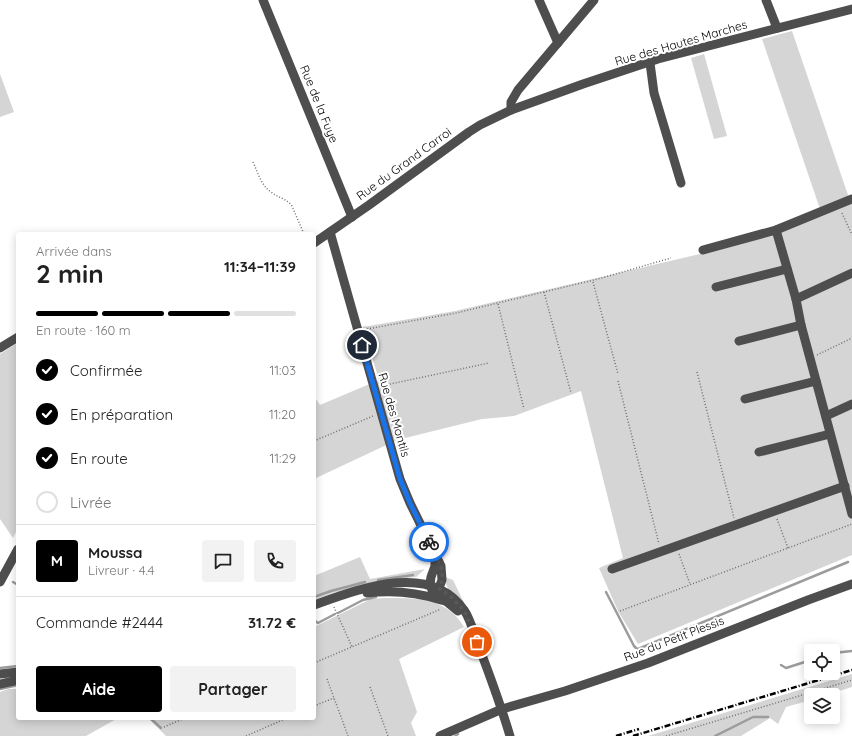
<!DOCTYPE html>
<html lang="fr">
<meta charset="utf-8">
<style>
body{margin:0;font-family:Quicksand,sans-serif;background:#f2f2f2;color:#222;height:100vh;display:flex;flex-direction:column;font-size:15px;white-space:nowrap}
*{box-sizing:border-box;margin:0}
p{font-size:13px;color:#767676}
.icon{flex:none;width:22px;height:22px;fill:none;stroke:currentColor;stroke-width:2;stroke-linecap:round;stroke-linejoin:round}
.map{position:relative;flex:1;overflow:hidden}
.side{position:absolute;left:16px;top:232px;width:300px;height:488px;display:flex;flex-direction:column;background:#fff;border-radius:4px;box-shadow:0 2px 10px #0003}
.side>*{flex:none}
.buttons{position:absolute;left:804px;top:644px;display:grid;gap:8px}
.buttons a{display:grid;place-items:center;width:36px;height:36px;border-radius:4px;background:#fff;box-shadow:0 2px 10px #0003;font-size:20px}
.pin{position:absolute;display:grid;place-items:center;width:34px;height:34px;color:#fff;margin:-17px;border:2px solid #fff;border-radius:50%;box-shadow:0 1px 4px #0007}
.courier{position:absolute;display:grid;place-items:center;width:40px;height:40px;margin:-20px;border:3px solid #1a73e8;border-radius:50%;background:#fff;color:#222;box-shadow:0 1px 5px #0007}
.headline em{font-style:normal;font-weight:800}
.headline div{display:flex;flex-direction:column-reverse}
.headline{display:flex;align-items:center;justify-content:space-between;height:68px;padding:0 20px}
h1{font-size:26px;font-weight:800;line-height:30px}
.bar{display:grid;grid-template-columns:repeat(4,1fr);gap:6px 4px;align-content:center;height:48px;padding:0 20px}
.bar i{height:5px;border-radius:3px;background:#e0e0e0}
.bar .active{background:#000}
.bar p{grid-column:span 4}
.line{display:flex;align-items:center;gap:10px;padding:0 20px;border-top:1px solid #e0e0e0}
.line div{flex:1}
.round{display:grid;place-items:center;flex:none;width:42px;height:42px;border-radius:4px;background:#f2f2f2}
ol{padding:0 20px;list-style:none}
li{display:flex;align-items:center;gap:12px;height:44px}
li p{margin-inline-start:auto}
li .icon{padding:4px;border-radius:50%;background:#000;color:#fff;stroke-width:4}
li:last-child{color:#767676}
li i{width:22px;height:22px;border:2px solid #e0e0e0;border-radius:50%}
.cta{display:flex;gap:8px;margin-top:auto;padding:8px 20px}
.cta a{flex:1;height:46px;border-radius:4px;background:#000;color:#fff;font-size:16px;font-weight:800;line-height:46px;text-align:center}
.cta a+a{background:#f2f2f2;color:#222}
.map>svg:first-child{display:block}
.green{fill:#d5d5d5}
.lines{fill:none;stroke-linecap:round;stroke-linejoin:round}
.stream{stroke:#9c9c9c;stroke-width:2.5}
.path{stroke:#707070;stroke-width:1.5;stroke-dasharray:1 2;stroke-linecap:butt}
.minor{stroke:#4e4e4e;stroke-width:9}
.rail{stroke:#000;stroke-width:2.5;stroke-dasharray:6 2 1 2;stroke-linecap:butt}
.done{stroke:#595959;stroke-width:4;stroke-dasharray:0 7.2}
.route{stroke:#1a73e8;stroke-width:5}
.labels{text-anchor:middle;stroke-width:4;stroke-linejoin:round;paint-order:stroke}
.street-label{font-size:12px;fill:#000;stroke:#fff}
</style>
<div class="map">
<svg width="852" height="736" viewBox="0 0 852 736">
<rect width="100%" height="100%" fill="#fff"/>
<g class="green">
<path d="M792,31L849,198L820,209L762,39Z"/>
<path d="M704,54L727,136L714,139L691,58Z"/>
<path d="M0,74L14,112L0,117Z"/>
<path d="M852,201V555L638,644L618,611L599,568L623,558L581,391L514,416L482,419L397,440L314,479V396L320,405L379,380L363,327L455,311L700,254L767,235Z"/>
<path d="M16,344L18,348V528L13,538L0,519V354Z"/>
<path d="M360,557L370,579L425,569L416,577L373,582L333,593L314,600V576Z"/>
<path d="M445,577L453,580L466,607C457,598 445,591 445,577Z"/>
<path d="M384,598C405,598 432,597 450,611C456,615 460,621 464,627L399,659L417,712L411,723L416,736H166L148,718H314V627L371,599Z"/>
<path d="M852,674V687L827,695H811V700L786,707L778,724L770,718L741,736H648Z"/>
<path d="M8,689H18V718H118L86,736H0V692Z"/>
</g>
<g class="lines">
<g class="stream">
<path d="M378,580L413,575"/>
<path d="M13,582L18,585"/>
<path d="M606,592L634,646L636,648L638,649L848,562"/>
<path d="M314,597L331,591L365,582"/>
<path d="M338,613L363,600L376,597"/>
<path d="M314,620L318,623L335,614"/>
<path d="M833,653L852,651"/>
<path d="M781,665L786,668L811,660"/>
<path d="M0,668L18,666"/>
<path d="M0,689L18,685"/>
<path d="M150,718L161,728"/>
<path d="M455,736L458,734"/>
<path d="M715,736L753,717H768"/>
</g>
<g class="path">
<path d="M253,162C258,173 261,185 271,192C278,198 286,198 292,206L304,234"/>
<path d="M842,213L852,235"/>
<path d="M593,282L618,374"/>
<path d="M544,292L571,393"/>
<path d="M498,304L524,409"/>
<path d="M367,329L456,313L598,279L671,258"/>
<path d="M817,355L852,338"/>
<path d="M697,372L734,518"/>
<path d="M618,381L659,544"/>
<path d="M381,386L489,363"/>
<path d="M314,441L373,416"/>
<path d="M777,519L788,548"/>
<path d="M679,554L690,584"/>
<path d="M334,607L352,647"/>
<path d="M620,611L852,524"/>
<path d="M314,663L441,609"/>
<path d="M327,679L348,736"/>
<path d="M370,687L388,736"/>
<path d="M314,706L334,698"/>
<path d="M164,727L185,718"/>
<path d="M246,736L287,718"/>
<path d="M666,736L852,680"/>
</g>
<g class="minor">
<path d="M263,0L352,217"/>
<path d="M539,0L558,43"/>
<path d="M766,0L777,28"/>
<path d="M650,63L654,93L681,183"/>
<path d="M511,110V102L518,90L594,0"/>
<path d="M776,230L796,299L801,325L852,514"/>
<path d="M330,232L400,479L410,503L441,566L442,580L439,588"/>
<path d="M314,243L369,205L469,132L480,125L511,110L583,84L658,59L852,9"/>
<path d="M703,250L776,230L852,199"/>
<path d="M716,287L787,269"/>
<path d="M796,299L852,273"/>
<path d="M739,341L801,325"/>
<path d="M0,348L18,337"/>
<path d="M745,399L816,381"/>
<path d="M826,416L852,404"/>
<path d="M759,452L830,434"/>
<path d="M435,556V566L431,577L430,584L433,593L436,597L447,602L458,611"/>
<path d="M612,569L845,486"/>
<path d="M0,582L18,549"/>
<path d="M367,593C392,590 416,592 441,600"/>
<path d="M314,605C359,589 430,561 464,610C470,618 475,636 479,647C490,676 501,706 510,736"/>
<path d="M0,674L18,672"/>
<path d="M0,684L18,680"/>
<path d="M440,736L502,709L565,691L648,663L808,600L852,584"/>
</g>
<g class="rail">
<path d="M616,736L639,729"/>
<path d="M633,736L852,670"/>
</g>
</g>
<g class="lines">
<path class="done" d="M429,542C436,557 448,572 439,588L450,596L464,610L477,642"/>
<path class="route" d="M362,345L400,479L410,503L429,542"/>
</g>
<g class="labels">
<g class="street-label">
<text transform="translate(681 43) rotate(-16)" y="4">Rue des Hautes Marches</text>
<text transform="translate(319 104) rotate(68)" y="4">Rue de la Fuye</text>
<text transform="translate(404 164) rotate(-36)" y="4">Rue du Grand Carroi</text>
<text transform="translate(394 415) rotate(74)" y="4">Rue des Montils</text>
<text transform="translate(674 639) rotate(-21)" y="4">Rue du Petit Plessis</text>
</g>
</g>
</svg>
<div class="buttons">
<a><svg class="icon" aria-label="locate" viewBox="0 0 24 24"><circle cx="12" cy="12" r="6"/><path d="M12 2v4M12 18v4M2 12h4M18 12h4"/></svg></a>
<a><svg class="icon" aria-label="layers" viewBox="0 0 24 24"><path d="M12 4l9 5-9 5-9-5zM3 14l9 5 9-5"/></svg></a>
</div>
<div class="pin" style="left:477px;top:642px;background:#ea580c"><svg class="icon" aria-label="bag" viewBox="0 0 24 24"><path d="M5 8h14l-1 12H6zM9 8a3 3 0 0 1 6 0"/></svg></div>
<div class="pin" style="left:362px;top:345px;background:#1f2937"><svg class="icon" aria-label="home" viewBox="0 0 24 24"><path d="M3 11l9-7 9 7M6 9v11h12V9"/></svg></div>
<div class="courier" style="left:429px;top:542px"><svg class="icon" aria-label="bike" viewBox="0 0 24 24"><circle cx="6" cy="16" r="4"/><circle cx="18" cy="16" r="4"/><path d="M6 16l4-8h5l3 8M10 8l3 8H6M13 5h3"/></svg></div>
<section class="side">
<div class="headline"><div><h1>2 min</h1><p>Arrivée dans</p></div><em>11:34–11:39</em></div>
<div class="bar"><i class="active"></i><i class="active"></i><i class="active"></i><i></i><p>En route · 160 m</p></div>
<ol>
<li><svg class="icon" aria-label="check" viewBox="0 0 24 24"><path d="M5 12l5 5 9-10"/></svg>Confirmée<p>11:03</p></li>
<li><svg class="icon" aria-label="check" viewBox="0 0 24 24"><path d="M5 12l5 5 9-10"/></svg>En préparation<p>11:20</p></li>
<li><svg class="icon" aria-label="check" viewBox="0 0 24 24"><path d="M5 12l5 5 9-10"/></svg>En route<p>11:29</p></li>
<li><i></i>Livrée</li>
</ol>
<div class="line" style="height:72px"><b class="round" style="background:#000;color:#fff">M</b><div><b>Moussa</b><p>Livreur · 4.4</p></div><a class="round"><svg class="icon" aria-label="chat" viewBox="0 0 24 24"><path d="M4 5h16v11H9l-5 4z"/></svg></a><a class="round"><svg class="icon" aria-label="phone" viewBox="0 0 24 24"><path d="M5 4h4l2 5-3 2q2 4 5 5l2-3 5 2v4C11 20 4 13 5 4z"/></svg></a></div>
<div class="line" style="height:52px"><div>Commande #2444</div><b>31.72 €</b></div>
<div class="cta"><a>Aide</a><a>Partager</a></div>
</section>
</div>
